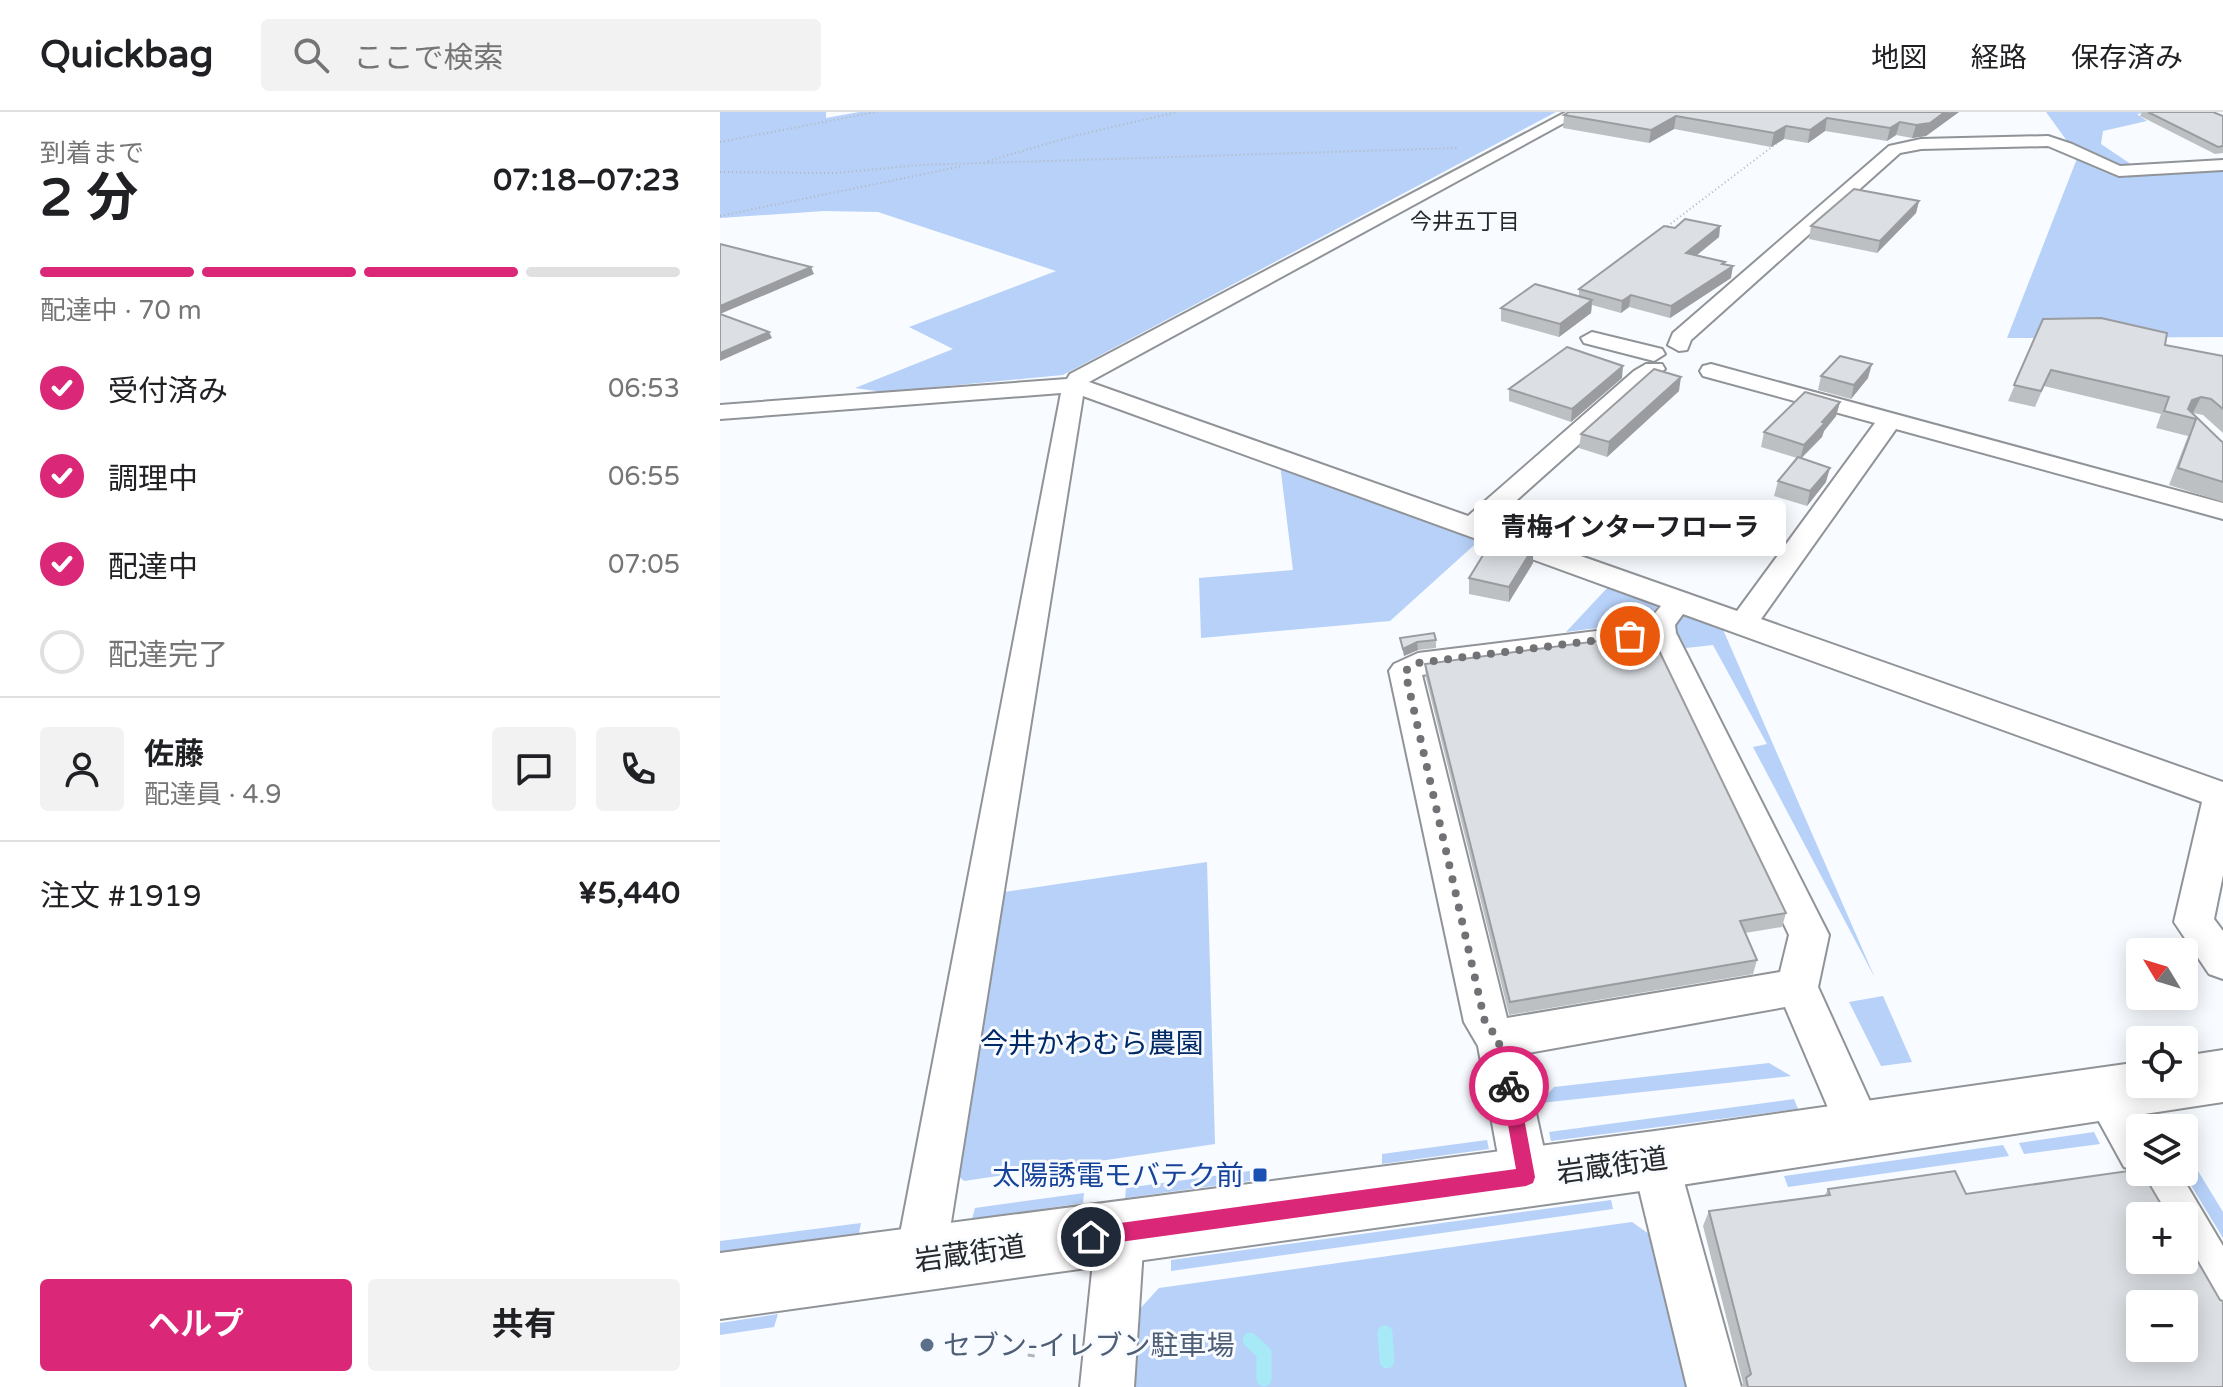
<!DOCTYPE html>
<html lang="ja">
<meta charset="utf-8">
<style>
body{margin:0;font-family:"Varela Round","Noto Sans JP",sans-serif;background:#f2f2f2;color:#202124;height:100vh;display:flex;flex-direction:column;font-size:30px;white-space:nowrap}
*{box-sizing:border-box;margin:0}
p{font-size:26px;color:#757577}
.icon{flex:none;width:44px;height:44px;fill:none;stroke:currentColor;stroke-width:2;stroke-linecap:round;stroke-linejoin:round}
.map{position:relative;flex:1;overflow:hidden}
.sheet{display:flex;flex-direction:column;background:#fff;width:720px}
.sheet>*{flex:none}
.needle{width:52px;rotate:308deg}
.tools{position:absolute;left:1406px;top:826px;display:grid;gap:16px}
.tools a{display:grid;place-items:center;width:72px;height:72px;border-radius:8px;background:#fff;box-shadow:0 4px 20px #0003;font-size:40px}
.pin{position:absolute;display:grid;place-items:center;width:68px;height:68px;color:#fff;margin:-34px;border:4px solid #fff;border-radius:50%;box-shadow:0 2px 8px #0007}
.courier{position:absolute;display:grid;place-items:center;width:80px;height:80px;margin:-40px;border:6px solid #db2777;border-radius:50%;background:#fff;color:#222;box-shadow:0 2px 10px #0007}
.bubble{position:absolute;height:56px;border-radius:8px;background:#fff;box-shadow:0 4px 20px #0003;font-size:26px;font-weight:700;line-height:56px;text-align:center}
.head em{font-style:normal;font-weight:700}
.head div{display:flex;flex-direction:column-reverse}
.head{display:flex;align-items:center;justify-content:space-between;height:136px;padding:0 40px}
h1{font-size:52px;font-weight:700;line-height:60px}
.bar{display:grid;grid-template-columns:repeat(4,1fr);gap:12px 8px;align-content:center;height:96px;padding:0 40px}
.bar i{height:10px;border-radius:6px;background:#e0e0e0}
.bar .current{background:#db2777}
.bar p{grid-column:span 4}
.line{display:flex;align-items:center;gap:20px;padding:0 40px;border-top:2px solid #e0e0e0}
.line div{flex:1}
.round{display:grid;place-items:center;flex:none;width:84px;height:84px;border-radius:8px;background:#f2f2f2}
ol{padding:0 40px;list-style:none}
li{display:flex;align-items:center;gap:24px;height:88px}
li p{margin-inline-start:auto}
li .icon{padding:8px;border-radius:50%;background:#db2777;color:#fff;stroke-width:4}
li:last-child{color:#757577}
li i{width:44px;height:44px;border:4px solid #e0e0e0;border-radius:50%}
.cta{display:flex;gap:16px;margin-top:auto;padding:16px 40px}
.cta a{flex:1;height:92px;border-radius:8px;background:#db2777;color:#fff;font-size:32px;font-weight:700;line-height:92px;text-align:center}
.cta a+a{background:#f2f2f2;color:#202124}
header{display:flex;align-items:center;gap:48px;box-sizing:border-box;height:112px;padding:0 40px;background:#fff;border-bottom:2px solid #e0e0e0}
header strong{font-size:38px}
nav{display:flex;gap:44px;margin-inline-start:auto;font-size:28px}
.search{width:560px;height:72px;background:#f2f2f2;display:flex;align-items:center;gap:20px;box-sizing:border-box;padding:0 28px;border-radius:8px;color:#757577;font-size:30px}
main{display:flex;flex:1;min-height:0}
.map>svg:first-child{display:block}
.green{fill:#b7d1f8}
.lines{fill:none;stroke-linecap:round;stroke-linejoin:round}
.stream{stroke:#a7e9f7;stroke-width:15}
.minor-casing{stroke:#909397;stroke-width:4}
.major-casing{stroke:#909397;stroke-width:4}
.path-far1{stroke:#b3b6b9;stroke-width:2;stroke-dasharray:1 3;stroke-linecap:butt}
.path{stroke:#b3b6b9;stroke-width:7;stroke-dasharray:3 8;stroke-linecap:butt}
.minor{fill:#fff;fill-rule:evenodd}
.major{fill:#fff;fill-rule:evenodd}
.wall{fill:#bdc0c3}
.shaded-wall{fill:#9a9c9f}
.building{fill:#dcdfe3;stroke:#9a9c9f;stroke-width:2;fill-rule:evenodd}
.route{fill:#db2777}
.done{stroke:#707275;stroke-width:8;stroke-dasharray:0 14.4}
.transit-dot{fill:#1a4fb4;stroke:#f8fbff;stroke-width:3}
.service-dot{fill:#5c6f8a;stroke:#f8fbff;stroke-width:3}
.labels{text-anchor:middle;stroke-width:6;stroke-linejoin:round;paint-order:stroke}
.far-neighbourhood-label{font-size:22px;fill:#27282a;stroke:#f8fbff}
.near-park-label{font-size:28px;fill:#002a66;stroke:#f8fbff}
.near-street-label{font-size:28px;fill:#27282a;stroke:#f8fbff}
.near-transit-label{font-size:28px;fill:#164399;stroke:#f8fbff;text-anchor:end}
.near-service-label{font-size:28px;fill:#4e5e75;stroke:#f8fbff;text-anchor:start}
</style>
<header>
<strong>Quickbag</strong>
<div class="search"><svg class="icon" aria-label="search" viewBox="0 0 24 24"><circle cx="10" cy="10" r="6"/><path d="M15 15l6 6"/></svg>ここで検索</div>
<nav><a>地図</a><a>経路</a><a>保存済み</a></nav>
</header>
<main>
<section class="sheet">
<div class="head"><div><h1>2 分</h1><p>到着まで</p></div><em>07:18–07:23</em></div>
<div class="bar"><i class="current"></i><i class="current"></i><i class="current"></i><i></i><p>配達中 · 70 m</p></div>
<ol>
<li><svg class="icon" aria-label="check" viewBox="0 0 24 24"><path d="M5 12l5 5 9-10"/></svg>受付済み<p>06:53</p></li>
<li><svg class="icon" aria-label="check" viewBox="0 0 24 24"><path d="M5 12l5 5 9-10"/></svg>調理中<p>06:55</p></li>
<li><svg class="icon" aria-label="check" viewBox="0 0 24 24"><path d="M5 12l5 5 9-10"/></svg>配達中<p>07:05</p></li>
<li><i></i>配達完了</li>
</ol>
<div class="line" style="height:144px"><a class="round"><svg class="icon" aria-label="person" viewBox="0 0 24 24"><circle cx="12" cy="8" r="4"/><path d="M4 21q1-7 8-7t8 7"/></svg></a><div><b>佐藤</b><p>配達員 · 4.9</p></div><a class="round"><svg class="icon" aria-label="chat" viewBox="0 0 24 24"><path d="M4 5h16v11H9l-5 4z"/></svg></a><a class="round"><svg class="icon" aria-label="phone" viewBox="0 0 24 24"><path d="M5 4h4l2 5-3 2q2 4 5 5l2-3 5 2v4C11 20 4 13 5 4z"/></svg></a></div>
<div class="line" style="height:104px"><div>注文 #1919</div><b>¥5,440</b></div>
<div class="cta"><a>ヘルプ</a><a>共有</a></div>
</section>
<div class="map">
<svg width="1503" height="1275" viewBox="0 0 1503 1275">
<rect width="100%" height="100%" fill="#f8fbff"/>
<g class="green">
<path d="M0,0H106V6L139,0H836L343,263L163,280L135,276L233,237L189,215L336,159L158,100L104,99L0,106Z"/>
<path d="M1326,0H1432L1417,2L1427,9L1383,19L1381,32L1427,63L1503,57V225L1287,226L1358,44Z"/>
<path d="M560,352L762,426L670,509L481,526L479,466L573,458Z"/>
<path d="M890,473L941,491L924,510L846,520Z"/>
<path d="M964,501L1001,513L1155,866L1033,635L1047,632L993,533L966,536L954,514Z"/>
<path d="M487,750L495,1032L244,1069L231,1057L277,781Z"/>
<path d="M1163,884L1192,950L1161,954L1129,890Z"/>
<path d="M1049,951L1071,964L820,991L834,975Z"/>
<path d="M1074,987L1078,997L831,1029L829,1020Z"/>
<path d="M1374,1020L1380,1032L1304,1042L1299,1031Z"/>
<path d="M767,1028L769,1037L662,1052V1042Z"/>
<path d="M1283,1033L1289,1044L1068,1075L1064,1064Z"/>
<path d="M1464,1036L1503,1100V1126L1463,1060Z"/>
<path d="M530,1059V1069L405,1086L406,1076Z"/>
<path d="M364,1081L363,1091L252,1107L255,1096Z"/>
<path d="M891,1088L893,1097L451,1159V1148Z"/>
<path d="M912,1110L936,1127L972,1275H410L416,1201L439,1176Z"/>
<path d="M141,1111L139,1121L0,1140V1129Z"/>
<path d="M58,1202L54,1215L0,1223V1211Z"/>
</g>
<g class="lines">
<g class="stream">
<path d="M665,1221L667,1249"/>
<path d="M530,1228L544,1241V1267"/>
</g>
<g class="minor-casing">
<g id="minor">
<path d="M846,0H864L369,270L748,404L914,259L926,252H942L945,257L930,269L770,412L1017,499L1155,311L983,264L980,259L983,254L991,252L1503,391V407L1176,317L1041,507L1503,670V763L1494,807L1503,819V867L1489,862L1454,810L1482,690L963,502L955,513L956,521L1109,823L1098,875L1163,1018L1156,1033L1140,1040L1124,1033L1065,895L803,942L830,1065L823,1081L806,1088L789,1081L782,1065L758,934L744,910L669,559L674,552L698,541L925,513L941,494L363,284L225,1148L218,1166L200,1173L182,1166L175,1148L341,281L0,307V293L347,267L350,262ZM931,532L1069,823L1060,860L787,906L702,563Z"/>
<path d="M1328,24L1352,32L1400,54L1503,48V58L1399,64L1328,34L1201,37L1180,41L971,228L967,238L959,239L948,233L953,221L1169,34L1201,27Z"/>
<path d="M872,220L942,237L945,242L934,249L864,231L861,226Z"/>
<path d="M1386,961L1402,967L1432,1016H1420V1060H1459L1503,1134V1207L1485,1200L1456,1148H1464V1104H1431L1415,1076L1410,1057L1404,1055L1364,982L1370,967Z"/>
<path d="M935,1025L951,1032L958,1048L1021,1275H967L912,1048L919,1032Z"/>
<path d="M400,1097L417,1104L424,1121L414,1275H360L376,1121L383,1104Z"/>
</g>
</g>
<g class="major-casing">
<path id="major" d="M1503,938V990L935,1077L0,1207V1141L935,1019L1420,950V972H1464V944Z"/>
</g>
<g class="path-far1">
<path d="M0,30L156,0"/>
<path d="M268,49L354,24L457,0"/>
<path d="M0,60L116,61L199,53L737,36"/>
<path d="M0,104L243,54"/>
<path d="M941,119L1061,28"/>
</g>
<path class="path" d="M311,1245L313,1228"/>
<use href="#minor" class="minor"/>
<use href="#major" class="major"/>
</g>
<g class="wall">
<path d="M849,0H1239L1206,24L1192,26L1176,23L1167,29L1105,19L1088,31L1064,27L1051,35L954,17L929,31L843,16L844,3Z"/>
<path d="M1422,0H1493L1503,4V41L1495,42L1420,4Z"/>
<path d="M1199,89L1196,101L1157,141L1089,127L1091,114Z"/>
<path d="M1000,114L999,125L976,143L1005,150L1004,152L1011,166L950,206L909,195L901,201L872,193L871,201L839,225L781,209V196L859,185V177L955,116Z"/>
<path d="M1323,207L1445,233L1503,244V321L1483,303L1473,301L1501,329L1503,330V390L1449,373L1468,324L1436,316L1441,302L1324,274L1315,295L1288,289Z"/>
<path d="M1101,264L1148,266L1131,287L1098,278Z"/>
<path d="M902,266L851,310L789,289V277Z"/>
<path d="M959,279L887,345L859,336L861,322Z"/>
<path d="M1120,290L1116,304L1104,319L1102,325L1081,347L1106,370L1087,394L1054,384L1058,369L1077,346L1041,335L1044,320Z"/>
<path d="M813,451L789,490L749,482V466Z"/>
<path d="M680,526L716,528V536L698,538L684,544Z"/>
<path d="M705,552L1066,801L1062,815L1025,821L1037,848L1033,862L789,903L706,566Z"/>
<path d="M1108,1077L1246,1082L1420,1148L1464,1126L1477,1131L1471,1137L1503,1275H1021L1023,1271L983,1114L989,1099L1105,1083Z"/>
</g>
<g class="shaded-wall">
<path d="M1225,0H1239L1206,24L1192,26L1196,13Z"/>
<path d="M956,4L954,17L929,31L931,18Z"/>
<path d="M1107,6L1105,19L1088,31L1090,18Z"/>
<path d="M1180,10L1176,23L1167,29L1170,16Z"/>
<path d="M1066,14L1064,27L1051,35L1054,21Z"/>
<path d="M1199,89L1196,101L1157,141L1160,129Z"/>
<path d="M1000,114L999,125L965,153L966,141Z"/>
<path d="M1005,150L1003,161L1013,154L1011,166L950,206L951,194Z"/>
<path d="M91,155L94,162L0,202V194Z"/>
<path d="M911,183L909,195L901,201L902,189Z"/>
<path d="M872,188L871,201L839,225L840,212Z"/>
<path d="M49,220L52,226L0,249V241Z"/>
<path d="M1152,252L1148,266L1131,287L1134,273Z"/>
<path d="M903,254L902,266L851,310L852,297Z"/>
<path d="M961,265L959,279L887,345L889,330Z"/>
<path d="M1481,285L1473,301L1464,304L1472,288Z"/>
<path d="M1120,290L1116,304L1104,319L1102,325L1080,347L1084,333Z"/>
<path d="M1110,356L1106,370L1087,394L1090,379Z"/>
<path d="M813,436V451L789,490V475Z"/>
<path d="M697,530L698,538L684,544L683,537Z"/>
</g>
<g class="building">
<path d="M849,0H1225L1210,11L1196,13L1180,10L1170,16L1107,6L1090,18L1066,14L1054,21L956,4L931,18L844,3Z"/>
<path d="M1428,0H1493L1503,4V34L1498,35Z"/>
<path d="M1134,77L1199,89L1160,129L1091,114Z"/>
<path d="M965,107L1000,114L966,141L1005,150L1002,152L1013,154L951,194L911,183L902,189L859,177L944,114L955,116Z"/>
<path d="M0,132L91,155L0,194Z"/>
<path d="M815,172L872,188L840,212L781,196Z"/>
<path d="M0,202L49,220L0,241Z"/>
<path d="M1381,206L1447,221L1445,233L1503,244V297L1491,287L1481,285L1472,288L1468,297L1501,329L1503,330V370L1458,356L1476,307L1444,299L1449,285L1331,258L1321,279L1294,273L1323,207Z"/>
<path d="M847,235L903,254L852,297L789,277Z"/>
<path d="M1120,244L1152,252L1134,273L1101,264Z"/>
<path d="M934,257L961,265L889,330L861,322Z"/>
<path d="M1085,280L1120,290L1102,310L1105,311L1084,333L1044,320Z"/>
<path d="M1078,345L1110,356L1090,379L1058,369Z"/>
<path d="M776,422L813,436L789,475L749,466Z"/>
<path d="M714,521L716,528L697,530L683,537L680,526Z"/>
<path d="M931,522L1066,801L1020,809L1037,848L790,890L705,552Z"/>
<path d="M1235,1059L1246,1082L1408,1059L1409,1062L1422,1060L1448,1104H1420V1148H1464V1126L1477,1124V1131L1470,1132V1136L1500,1188L1503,1189V1275H1028L1026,1266L1031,1262L989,1099L1110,1083L1108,1077ZM1420,1192H1464V1236H1420Z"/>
</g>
<path class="route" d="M789,966L798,974L815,1065L813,1071L806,1074L371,1134L364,1131L361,1125L364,1118L371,1115L796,1057L781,974Z"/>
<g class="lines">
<path class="done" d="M789,974L778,927L765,910L685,559L698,551L910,524"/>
</g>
<rect class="transit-dot" x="532" y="1055" width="16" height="16" rx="4"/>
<circle class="service-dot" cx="207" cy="1233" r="8"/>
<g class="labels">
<g class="far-neighbourhood-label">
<text x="745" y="117">今井五丁目</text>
</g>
<g class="near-park-label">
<text x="372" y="941">今井かわむら農園</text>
</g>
<g class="near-street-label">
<text transform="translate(892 1053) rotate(-8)" y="10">岩蔵街道</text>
<text transform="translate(250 1141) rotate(-8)" y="10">岩蔵街道</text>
</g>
<g class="near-transit-label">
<text x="524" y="1073">太陽誘電モバテク前</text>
</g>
<g class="near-service-label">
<text x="223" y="1243">セブン-イレブン駐車場</text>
</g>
</g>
</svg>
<div class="tools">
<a><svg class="needle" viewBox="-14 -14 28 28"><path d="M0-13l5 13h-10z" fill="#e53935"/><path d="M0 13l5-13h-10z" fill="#757577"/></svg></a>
<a><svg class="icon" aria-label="locate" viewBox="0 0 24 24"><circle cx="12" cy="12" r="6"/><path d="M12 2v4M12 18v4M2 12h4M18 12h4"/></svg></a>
<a><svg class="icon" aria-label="layers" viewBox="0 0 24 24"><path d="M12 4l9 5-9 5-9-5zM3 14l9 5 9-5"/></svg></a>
<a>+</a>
<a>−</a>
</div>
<div class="pin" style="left:910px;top:524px;background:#ea580c"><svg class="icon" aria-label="bag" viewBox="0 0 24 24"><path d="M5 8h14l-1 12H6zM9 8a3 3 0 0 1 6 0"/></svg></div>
<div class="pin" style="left:371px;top:1125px;background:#1f2937"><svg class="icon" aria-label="home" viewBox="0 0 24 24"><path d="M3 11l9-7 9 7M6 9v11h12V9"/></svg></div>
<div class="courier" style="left:789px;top:974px"><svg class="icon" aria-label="bike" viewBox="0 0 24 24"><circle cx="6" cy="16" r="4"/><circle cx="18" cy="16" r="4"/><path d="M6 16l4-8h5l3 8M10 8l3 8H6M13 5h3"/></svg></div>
<div class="bubble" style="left:754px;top:388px;width:312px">青梅インターフローラ</div>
</div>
</main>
